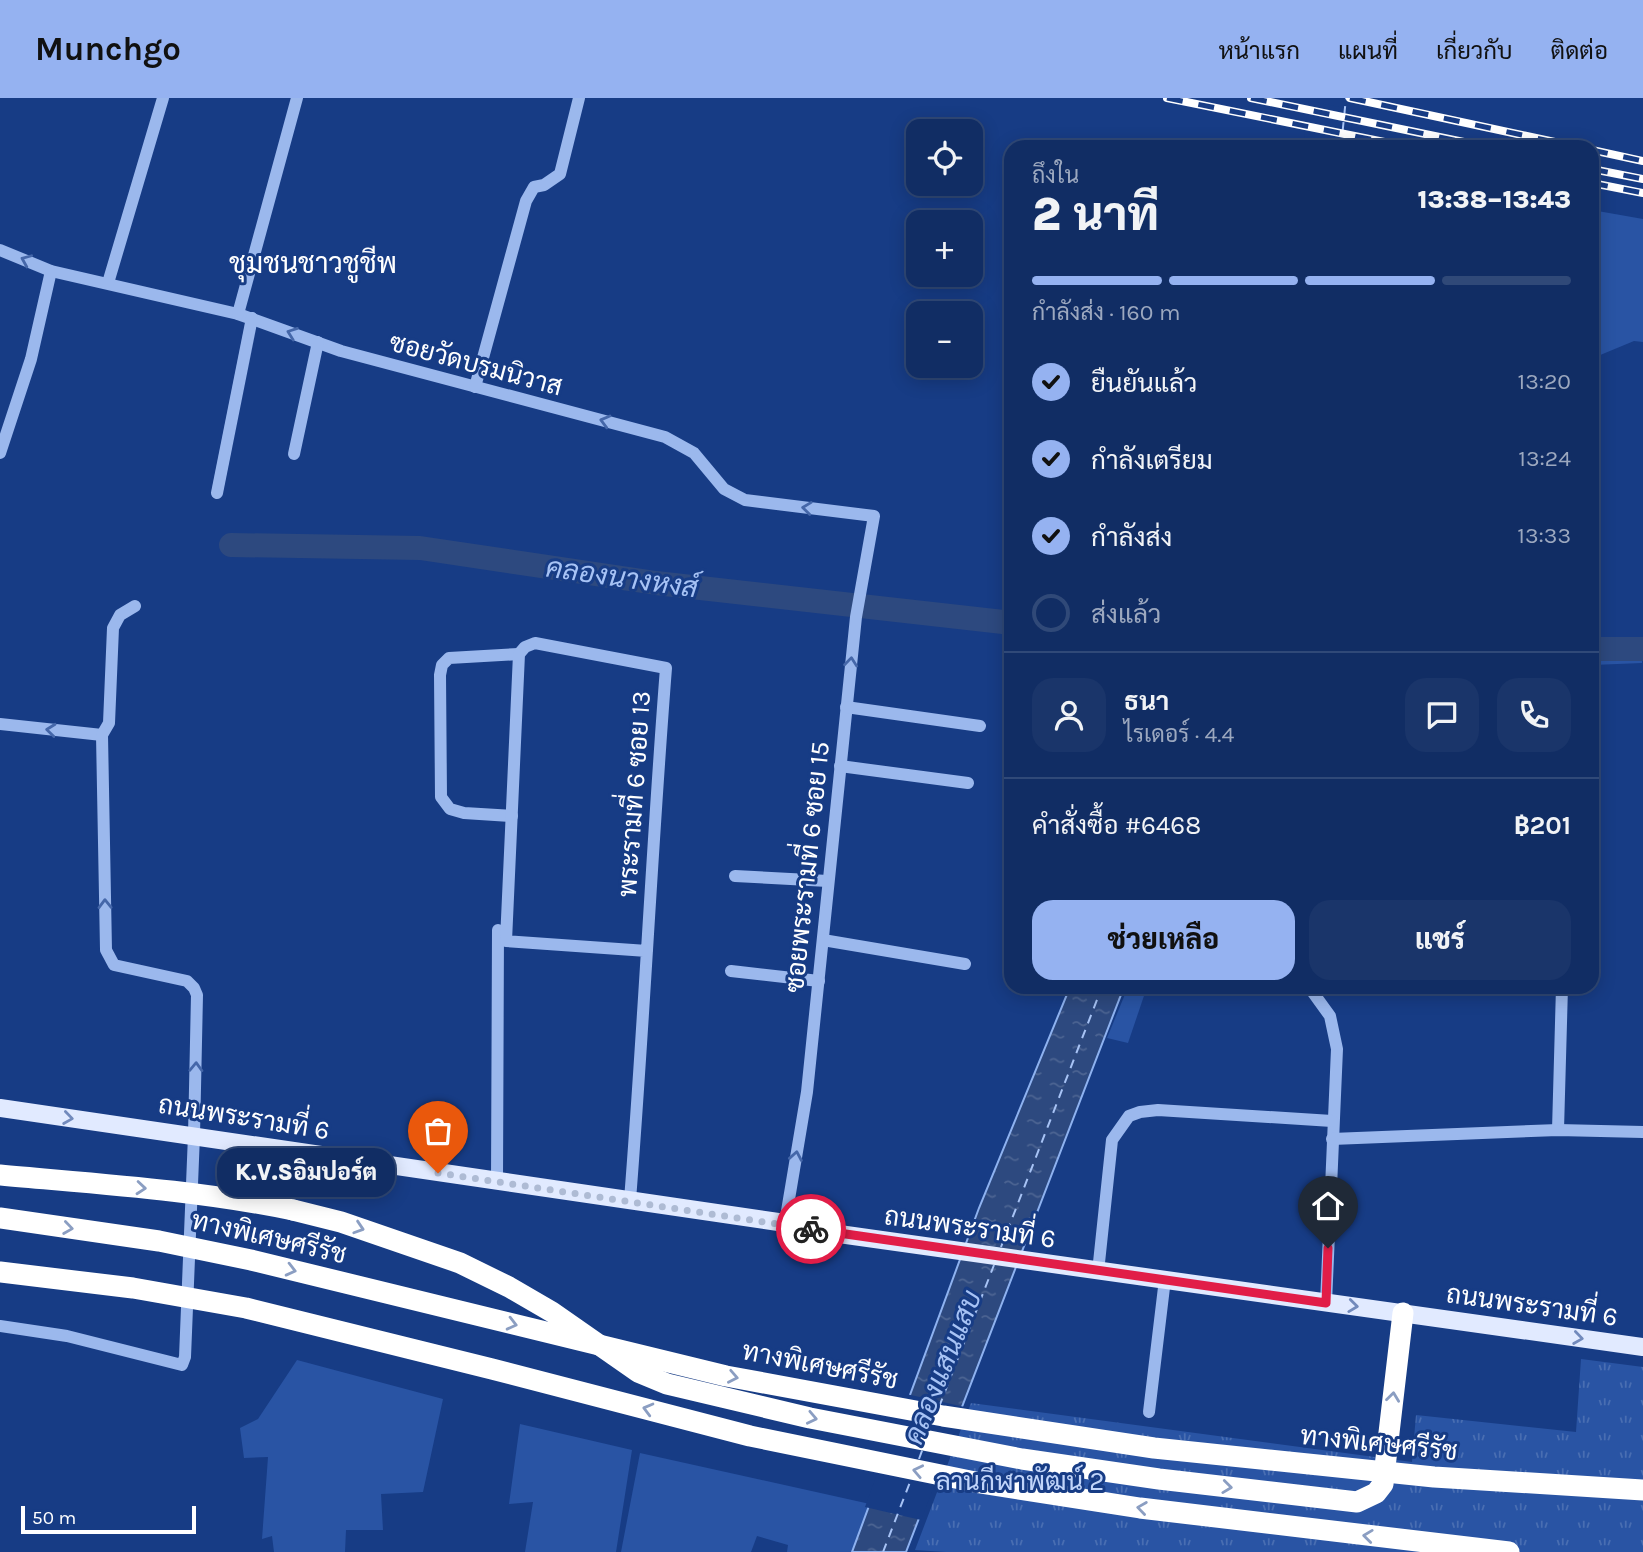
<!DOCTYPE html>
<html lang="th">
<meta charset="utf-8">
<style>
body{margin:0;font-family:Karla,Sarabun,sans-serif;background:#1a356a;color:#f1f3f6;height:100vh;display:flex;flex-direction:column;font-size:26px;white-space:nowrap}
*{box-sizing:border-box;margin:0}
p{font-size:23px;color:#9ca8bf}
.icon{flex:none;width:38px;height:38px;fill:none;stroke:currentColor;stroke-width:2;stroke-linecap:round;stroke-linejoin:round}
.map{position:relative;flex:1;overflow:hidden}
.side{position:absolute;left:1004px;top:42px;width:595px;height:854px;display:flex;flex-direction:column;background:#112d64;border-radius:21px;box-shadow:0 4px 18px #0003,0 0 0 2px #304978}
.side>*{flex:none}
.controls{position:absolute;left:906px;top:21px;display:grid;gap:14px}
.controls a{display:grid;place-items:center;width:77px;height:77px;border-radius:14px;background:#112d64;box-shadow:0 4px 18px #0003,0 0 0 2px #304978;font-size:35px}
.scale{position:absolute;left:21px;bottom:18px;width:175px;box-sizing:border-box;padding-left:7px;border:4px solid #fff;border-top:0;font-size:19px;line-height:24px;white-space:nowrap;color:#fff;-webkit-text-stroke:5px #173c85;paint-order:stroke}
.pin{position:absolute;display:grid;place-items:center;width:60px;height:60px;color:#fff;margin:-72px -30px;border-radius:50% 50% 50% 0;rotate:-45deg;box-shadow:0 0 7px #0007}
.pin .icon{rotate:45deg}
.courier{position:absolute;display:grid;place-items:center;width:70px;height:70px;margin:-35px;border:5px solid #e11d48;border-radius:50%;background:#fff;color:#222;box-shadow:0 2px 9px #0007}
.bubble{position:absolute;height:49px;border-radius:21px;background:#112d64;box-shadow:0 4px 18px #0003,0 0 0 2px #304978;font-size:23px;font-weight:800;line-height:49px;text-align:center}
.head em{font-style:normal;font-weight:800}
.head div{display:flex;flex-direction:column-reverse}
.head{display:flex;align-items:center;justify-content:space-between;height:119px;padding:0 28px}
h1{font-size:46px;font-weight:800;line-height:52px}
.bar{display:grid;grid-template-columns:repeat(4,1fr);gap:10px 7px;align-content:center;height:84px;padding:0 28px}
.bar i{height:9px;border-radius:5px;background:#304978}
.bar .on{background:#95b2f1}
.bar p{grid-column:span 4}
.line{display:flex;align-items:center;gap:18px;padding:0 28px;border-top:2px solid #304978}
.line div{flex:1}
.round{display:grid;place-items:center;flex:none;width:74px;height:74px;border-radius:21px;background:#1a356a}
ol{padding:0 28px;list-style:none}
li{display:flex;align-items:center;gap:21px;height:77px}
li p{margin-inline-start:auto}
li .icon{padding:7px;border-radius:50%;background:#95b2f1;color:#111;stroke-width:4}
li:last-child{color:#9ca8bf}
li i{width:38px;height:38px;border:4px solid #304978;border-radius:50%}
.cta{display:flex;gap:14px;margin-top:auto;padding:14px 28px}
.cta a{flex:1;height:80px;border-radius:21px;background:#95b2f1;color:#111;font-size:28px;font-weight:800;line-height:80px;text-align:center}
.cta a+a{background:#1a356a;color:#f1f3f6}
header{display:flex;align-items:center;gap:42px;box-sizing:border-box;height:98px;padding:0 35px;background:#95b2f1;color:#111}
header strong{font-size:33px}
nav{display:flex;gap:38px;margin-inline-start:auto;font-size:24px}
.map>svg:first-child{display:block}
.grass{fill:#2954a4}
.park{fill:url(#park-tufts)}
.water{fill:url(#water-ripples);stroke:#8eb2f0;stroke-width:2}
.pier{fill:#173c85}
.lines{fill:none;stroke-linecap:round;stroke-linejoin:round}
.canal{stroke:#2d497f;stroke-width:24}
.ferry{stroke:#a7c3f5;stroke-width:2;stroke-dasharray:9 7;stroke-linecap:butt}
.minor{stroke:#9bb8ed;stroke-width:12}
.major{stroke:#e1eaff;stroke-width:18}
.highway{stroke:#fff;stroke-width:21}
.rail-casing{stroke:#fff;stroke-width:8}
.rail{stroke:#173c85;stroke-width:5;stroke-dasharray:16;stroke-linecap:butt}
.highway-bridge{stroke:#fff;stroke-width:21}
.oneway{stroke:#4567a9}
.oneway2{stroke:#728abc}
.oneway3{stroke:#8b9ec2}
.done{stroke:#aebbd4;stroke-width:7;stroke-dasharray:0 12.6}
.route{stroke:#e11d48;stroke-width:9}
.labels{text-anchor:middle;stroke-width:6;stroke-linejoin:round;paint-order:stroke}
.street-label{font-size:26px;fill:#fff;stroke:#173c85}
.park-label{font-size:26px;fill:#c1d5fa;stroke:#173c85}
.neighbourhood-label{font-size:28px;fill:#fff;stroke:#173c85}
.water-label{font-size:28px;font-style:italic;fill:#a7c3f5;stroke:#173c85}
</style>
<header>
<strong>Munchgo</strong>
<nav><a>หน้าแรก</a><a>แผนที่</a><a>เกี่ยวกับ</a><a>ติดต่อ</a></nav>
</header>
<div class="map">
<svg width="1643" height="1454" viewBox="0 0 1643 1454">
<defs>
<pattern id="park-tufts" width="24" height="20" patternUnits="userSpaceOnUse" patternTransform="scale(1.75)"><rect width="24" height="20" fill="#2954a4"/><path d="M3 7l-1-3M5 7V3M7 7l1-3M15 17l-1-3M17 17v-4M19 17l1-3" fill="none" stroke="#496eb2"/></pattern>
<pattern id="water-ripples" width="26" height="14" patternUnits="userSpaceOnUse" patternTransform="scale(1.75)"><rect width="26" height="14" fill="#2d497f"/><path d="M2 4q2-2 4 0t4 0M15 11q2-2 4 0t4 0" fill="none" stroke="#4c6492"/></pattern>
</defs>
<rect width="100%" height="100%" fill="#173c85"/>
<g class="grass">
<path d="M1592,112L1643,121V244L1634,243L1593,260Z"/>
<path d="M1593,554H1642V565L1593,567Z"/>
<path d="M1128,889H1147L1128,945L1107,940Z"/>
<path d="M297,1262L443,1301L423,1394L381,1396L383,1432H346L345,1454H274L272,1438L262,1441L268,1359L244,1360L240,1330L258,1321Z"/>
<path d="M520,1326L632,1352L616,1454H525L533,1404L509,1406Z"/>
<path d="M640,1355L870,1406L853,1454H787L788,1447L757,1438L751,1454H621Z"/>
</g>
<path class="park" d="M1581,1261L1643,1269V1454H946L915,1452L971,1305L1412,1364L1416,1317L1576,1334Z"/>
<path class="water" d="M1070,889H1124L906,1454H852L979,1110Z"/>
<g class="pier">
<path d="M1309,3L1354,12L1349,49H1303Z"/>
<path d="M906,1296L965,1309L921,1422L865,1409Z"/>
</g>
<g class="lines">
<g class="canal">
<path d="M231,447L420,450L656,485L1012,525"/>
<path d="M1592,551H1643"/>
</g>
<g class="ferry">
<path d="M1341,49L1346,0"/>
<path d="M1001,1149L1102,889"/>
<path d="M939,1309L994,1167"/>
<path d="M919,1361L923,1350"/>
<path d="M883,1454L912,1379"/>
</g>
<g class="minor">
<path d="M0,152L51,173L238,216L341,253L665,339L694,355L724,391L745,402L874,418L856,519L807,994L785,1125"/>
<path d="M108,185L163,0"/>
<path d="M238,216L297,0"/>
<path d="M475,289L526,103L534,89L544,87L560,76L579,0"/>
<path d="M0,355L31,261L51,173"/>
<path d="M294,356L318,244"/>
<path d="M217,395L252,220"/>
<path d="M846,609L980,628"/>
<path d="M0,626L102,637"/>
<path d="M840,668L968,685"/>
<path d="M512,718L464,715L450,711L441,699L440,577L442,567L449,560L519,556"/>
<path d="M735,778L828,783"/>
<path d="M823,842L965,866"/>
<path d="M731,873L819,883"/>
<path d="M1309,889L1330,918L1337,951L1326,1205"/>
<path d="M1558,1032L1562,889"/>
<path d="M1332,1041L1558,1032L1643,1034"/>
<path d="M497,1084L498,832"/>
<path d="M630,1102C644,925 652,747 666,570L535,545L525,549L519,556L506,843L647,853"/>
<path d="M1098,1174L1112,1042L1129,1018L1140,1014L1158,1012L1332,1023"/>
<path d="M0,1228L67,1238L182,1267L185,1259L194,1037L197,897L194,890L187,883L114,867L106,852L102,637L109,625L113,530L120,517L135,508"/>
<path d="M1149,1314L1165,1181"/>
</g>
<path class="major" d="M0,1010L785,1125L832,1135L1643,1249"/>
<path class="highway" d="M293,1112L341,1124L460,1165L509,1189L552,1214L638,1274L667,1286L810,1320L1022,1361L1159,1381L1357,1404L1376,1395L1383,1386L1403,1215"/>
<g class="rail-casing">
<g id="rail">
<path d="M1167,0L1409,49"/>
<path d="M1251,0L1488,49"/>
<path d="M1350,0L1578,49"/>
<path d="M1592,52L1643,63"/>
<path d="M1592,71L1643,81"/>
<path d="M1592,85L1643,95"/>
</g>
</g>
<use href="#rail" class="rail"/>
<g class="highway-bridge">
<path d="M0,1077C98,1086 197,1092 293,1112"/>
<path d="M0,1120L159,1143L251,1162L726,1278L943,1318L1154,1350L1434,1379L1643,1392"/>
<path d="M0,1174L133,1190L246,1210L492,1271L750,1338L980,1385L1140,1410L1509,1454"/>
</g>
</g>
<defs><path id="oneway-chevron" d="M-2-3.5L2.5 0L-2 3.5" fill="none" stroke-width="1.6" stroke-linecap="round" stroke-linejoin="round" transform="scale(1.75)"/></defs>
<g class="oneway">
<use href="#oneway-chevron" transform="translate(26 162) rotate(-157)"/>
<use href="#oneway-chevron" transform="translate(292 235) rotate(-160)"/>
<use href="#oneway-chevron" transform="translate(605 323) rotate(-165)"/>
<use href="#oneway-chevron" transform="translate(807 410) rotate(-173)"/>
<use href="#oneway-chevron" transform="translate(851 564) rotate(-84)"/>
<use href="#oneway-chevron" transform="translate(51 632) rotate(-174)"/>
<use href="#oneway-chevron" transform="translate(105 806) rotate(-91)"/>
<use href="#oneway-chevron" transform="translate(196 969) rotate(-88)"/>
<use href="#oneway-chevron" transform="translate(796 1058) rotate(-80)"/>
</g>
<g class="oneway2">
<use href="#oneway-chevron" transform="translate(68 1020) rotate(8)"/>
<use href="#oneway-chevron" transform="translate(1353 1208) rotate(7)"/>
<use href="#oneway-chevron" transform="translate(1578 1240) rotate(8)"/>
</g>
<g class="oneway3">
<use href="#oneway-chevron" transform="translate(141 1090) rotate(5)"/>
<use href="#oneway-chevron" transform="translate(68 1130) rotate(8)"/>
<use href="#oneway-chevron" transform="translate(359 1130) rotate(18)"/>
<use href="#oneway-chevron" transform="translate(291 1172) rotate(14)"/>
<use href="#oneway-chevron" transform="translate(512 1226) rotate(14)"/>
<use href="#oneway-chevron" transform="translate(733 1279) rotate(11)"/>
<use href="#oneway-chevron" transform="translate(1393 1299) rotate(-83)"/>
<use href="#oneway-chevron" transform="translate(648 1311) rotate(-165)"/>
<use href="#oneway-chevron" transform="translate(812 1320) rotate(12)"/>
<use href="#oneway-chevron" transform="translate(918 1373) rotate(-168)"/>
<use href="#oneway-chevron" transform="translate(1227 1389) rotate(7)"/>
<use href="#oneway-chevron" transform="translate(1142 1410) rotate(-172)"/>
<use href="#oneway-chevron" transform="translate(1368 1438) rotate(-173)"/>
</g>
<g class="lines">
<path class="done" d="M438,1075L811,1131"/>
<path class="route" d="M811,1131L1326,1205L1328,1150"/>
</g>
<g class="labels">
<g class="street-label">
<text transform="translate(476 266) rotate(15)" y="9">ซอยวัดบรมนิวาส</text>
<text transform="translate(634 696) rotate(-86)" y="9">พระรามที่ 6 ซอย 13</text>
<text transform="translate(807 769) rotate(-84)" y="9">ซอยพระรามที่ 6 ซอย 15</text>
<text transform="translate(244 1019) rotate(9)" y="9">ถนนพระรามที่ 6</text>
<text transform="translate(970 1129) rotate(8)" y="9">ถนนพระรามที่ 6</text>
<text transform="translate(269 1139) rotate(13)" y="9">ทางพิเศษศรีรัช</text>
<text transform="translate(1532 1207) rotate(8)" y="9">ถนนพระรามที่ 6</text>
<text transform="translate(820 1267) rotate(11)" y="9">ทางพิเศษศรีรัช</text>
<text transform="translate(1379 1345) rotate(6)" y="9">ทางพิเศษศรีรัช</text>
</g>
<g class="park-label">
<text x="1020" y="1392">ลานกีฬาพัฒน์ 2</text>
</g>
<g class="neighbourhood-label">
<text x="313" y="175">ชุมชนชาวชูชีพ</text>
</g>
<g class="water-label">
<text transform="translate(622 479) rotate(8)" y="10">คลองนางหงส์</text>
<text transform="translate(942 1269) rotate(-68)" y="10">คลองแสนแสบ</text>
</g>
</g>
</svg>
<div class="controls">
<a><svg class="icon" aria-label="locate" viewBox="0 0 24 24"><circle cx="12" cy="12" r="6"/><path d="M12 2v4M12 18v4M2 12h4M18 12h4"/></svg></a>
<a>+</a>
<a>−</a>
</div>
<div class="scale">50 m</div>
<div class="pin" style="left:438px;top:1075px;background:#ea580c"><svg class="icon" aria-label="bag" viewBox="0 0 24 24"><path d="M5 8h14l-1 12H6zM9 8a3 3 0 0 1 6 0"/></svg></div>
<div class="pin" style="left:1328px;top:1150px;background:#1f2937"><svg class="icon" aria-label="home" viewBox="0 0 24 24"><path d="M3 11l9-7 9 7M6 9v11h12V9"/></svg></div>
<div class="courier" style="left:811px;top:1131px"><svg class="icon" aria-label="bike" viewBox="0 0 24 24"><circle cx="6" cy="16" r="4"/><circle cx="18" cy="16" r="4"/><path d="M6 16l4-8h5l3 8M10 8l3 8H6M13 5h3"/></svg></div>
<div class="bubble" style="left:217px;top:1050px;width:178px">K.V.Sอิมปอร์ต</div>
<section class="side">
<div class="head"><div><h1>2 นาที</h1><p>ถึงใน</p></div><em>13:38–13:43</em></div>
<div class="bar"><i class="on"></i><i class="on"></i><i class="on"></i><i></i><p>กำลังส่ง · 160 m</p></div>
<ol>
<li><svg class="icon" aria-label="check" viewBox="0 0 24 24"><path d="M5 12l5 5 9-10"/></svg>ยืนยันแล้ว<p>13:20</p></li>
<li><svg class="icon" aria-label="check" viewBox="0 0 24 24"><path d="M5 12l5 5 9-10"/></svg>กำลังเตรียม<p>13:24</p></li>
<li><svg class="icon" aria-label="check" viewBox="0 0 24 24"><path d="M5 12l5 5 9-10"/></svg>กำลังส่ง<p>13:33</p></li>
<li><i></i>ส่งแล้ว</li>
</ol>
<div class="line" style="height:126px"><a class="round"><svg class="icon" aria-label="person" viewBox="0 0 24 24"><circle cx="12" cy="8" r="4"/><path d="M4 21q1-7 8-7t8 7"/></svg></a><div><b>ธนา</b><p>ไรเดอร์ · 4.4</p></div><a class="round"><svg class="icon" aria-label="chat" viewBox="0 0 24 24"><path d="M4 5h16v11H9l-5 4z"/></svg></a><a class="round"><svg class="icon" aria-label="phone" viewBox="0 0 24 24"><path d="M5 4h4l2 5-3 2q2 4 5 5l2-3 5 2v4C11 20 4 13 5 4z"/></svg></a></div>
<div class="line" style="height:91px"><div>คำสั่งซื้อ #6468</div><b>฿201</b></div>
<div class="cta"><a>ช่วยเหลือ</a><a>แชร์</a></div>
</section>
</div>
